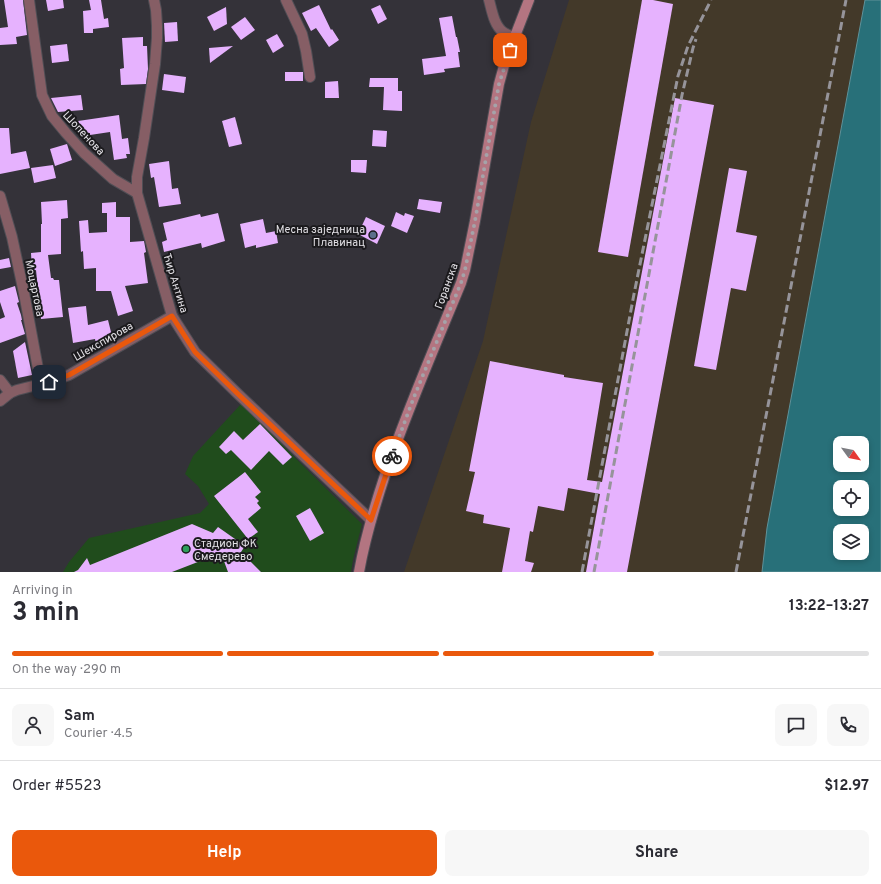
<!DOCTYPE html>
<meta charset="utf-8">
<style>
body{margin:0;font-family:Overpass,sans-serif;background:#f7f7f7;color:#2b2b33;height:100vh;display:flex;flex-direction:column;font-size:15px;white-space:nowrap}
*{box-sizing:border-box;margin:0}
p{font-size:13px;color:#7c7c81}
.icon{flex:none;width:22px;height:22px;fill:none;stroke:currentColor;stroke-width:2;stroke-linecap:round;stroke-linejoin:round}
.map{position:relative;height:572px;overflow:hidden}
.details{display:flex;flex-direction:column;background:#fff;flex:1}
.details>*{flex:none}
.needle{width:26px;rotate:123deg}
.fabs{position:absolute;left:833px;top:436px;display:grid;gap:8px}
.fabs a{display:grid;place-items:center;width:36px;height:36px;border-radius:8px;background:#fff;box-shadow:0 2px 6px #0003;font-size:20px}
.pin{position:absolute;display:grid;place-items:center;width:34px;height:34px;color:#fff;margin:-17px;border-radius:8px;box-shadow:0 2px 6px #0006}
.courier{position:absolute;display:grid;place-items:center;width:40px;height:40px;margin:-20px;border:3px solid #ea580c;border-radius:50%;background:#fff;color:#222;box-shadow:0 1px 5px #0007}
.head em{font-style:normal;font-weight:700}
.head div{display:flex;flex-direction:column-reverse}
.head{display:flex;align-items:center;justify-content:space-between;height:68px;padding:0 12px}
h1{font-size:26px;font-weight:700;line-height:30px}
.bar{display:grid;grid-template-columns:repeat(4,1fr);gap:6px 4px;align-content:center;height:48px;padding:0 12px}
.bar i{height:5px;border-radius:3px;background:#e1e1e2}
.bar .current{background:#ea580c}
.bar p{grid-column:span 4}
.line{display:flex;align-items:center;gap:10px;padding:0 12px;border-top:1px solid #e1e1e2}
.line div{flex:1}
.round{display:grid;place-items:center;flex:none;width:42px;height:42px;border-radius:8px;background:#f7f7f7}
.cta{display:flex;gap:8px;margin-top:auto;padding:8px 12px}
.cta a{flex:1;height:46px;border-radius:8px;background:#ea580c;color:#fff;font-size:16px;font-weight:700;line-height:46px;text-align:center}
.cta a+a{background:#f7f7f7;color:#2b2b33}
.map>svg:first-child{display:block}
.industrial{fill:#433929}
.green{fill:#204c1c}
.water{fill:#287079;stroke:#609299;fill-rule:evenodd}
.building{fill:#e6b2fe}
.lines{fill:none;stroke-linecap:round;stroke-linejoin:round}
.minor-casing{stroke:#504e55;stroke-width:12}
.secondary-casing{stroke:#504e55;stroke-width:12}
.minor{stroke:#865e65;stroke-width:10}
.secondary{stroke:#b37581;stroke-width:10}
.rail{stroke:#96949a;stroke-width:3;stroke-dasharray:8 4;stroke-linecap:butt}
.done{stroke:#a5a3a9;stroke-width:4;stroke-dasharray:0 7.2}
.route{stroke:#ea580c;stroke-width:5}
.service-dot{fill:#5c6f8a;stroke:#1b1a1d;stroke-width:1.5}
.leisure-dot{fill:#2e9e5b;stroke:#1b1a1d;stroke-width:1.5}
.labels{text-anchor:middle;stroke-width:4;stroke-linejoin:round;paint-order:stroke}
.street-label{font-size:11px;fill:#e2e0e5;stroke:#1b1a1d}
.poi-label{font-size:11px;fill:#e2e0e5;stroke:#1b1a1d;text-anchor:end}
</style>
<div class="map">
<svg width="881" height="572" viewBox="0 0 881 572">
<rect width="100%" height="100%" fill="#343239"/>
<path class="industrial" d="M569,0H865L767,528L762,572H404L483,341L531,122Z"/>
<path class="green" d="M241,404L362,524L353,560L351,572H63L69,562L89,538L200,513L209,504L198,486L185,474L193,456Z"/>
<path class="water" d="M865,0H881V572H762L767,528ZM840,443H862V465H840ZM840,487H862V509H840ZM840,531H862V553H840Z"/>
<g class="building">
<path d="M4,0H23L27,35L16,37L17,44L0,45V28L8,27Z"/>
<path d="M46,0H63L64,8L48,11Z"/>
<path d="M89,0H101L104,19L108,18L109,27L93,29V33H84L83,11L91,10Z"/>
<path d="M642,0H653L673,4L628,257L598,252Z"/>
<path d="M319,5L331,30L332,29L339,40L329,47L316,28L311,31L302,13Z"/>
<path d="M380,5L387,19L378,24L371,9Z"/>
<path d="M226,7L227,24L214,31L207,17Z"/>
<path d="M452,16L456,37H457L460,52H458L460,67L444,69L445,72L424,75L422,59L446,56L439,18Z"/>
<path d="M245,17L255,30L241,40L231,27Z"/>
<path d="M177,22L178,41L165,42L164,23Z"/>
<path d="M277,34L284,46L273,53L266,40Z"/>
<path d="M143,37V46H147L148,69L146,84L121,85L120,69L124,68L122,38Z"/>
<path d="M67,44L69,61L52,63L50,46Z"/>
<path d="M233,46L210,63L209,48Z"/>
<rect x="285" y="72" width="18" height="9"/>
<path d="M164,74L186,77L184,93L162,90Z"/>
<path d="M370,78H398V91H402V111L383,110L384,87H369Z"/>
<path d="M338,81L339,98H325V82Z"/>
<path d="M81,95L83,110L58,112L51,98Z"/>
<path d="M675,98L714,105L627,572H586L600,494L568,488L564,511L538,506L533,532L530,531L525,561L534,563L531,572H502L510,528L483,523L484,515L466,511L475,472L469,471L490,361L564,375V377L603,383L587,480L602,482Z"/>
<path d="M119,115L122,139L128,138L130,154H126L127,158L114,160L110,132L90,135V133L79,134L78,121Z"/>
<path d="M235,117L242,144L229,147L222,121Z"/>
<path d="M0,128H9L11,154L26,151L30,168L0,174Z"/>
<path d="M373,130L387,131L386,147L372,146Z"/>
<path d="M67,144L72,160L55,166L50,149Z"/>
<path d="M351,160H367L366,173L351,172Z"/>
<path d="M169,161L172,189L178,188L181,204L159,207L154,177L151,178L149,164Z"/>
<path d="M53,165L56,178L34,183L31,168Z"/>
<path d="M729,168L747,171L736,232L757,236L746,291L731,288L716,370L694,366Z"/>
<path d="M419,199L442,202L440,213L417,209Z"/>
<path d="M67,200L68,218L61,219V254L48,255L51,278H53L54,280H59L63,317L41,319L36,270L32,271L31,253L41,252V224H42L41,202Z"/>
<path d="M116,202V217H130V242L144,241L146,252L144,253L148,283L125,286L133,311L118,316L111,291H96V268L84,269L83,251L81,252L79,221L88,220L89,233L107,232V213H102V203Z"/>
<path d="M396,212L404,216L405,213L414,216L407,233L391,226Z"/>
<path d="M218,213L225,241L202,248L201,243L164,252L162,242L167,240L163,223L200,214L201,217Z"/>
<path d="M366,217L385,226L377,244L358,234Z"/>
<path d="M263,219L266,233L276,231L278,243L256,248V245L245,248L240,224Z"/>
<path d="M9,258L11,267L0,269V260Z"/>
<path d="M15,286L19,302L17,303L21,315L22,320H21L25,334L0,343V319L5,317L0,302V291Z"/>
<path d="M86,306L88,325L108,320L113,340L96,344L95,339L73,343L68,308Z"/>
<path d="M25,342L32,375L18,378L13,351Z"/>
<path d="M260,424L292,457L283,465L269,451L251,470L231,450L226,454L219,447L234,431L243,440Z"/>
<path d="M245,472L261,492L255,497L259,501L257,503L261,508L248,519L258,532L248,539L214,496Z"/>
<path d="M310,508L324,533L310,541L296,516Z"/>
<path d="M192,524L213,533L218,527L245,546L241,552L261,572H228L221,553L172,572H74L78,570L87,558L90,565Z"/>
</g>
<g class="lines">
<g class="minor-casing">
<g id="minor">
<path d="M29,0L42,95L52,116L66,133L84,153L113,179L137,193"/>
<path d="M154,0L156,10L157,26V38L155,64L144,138L137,177V193L172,316L195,352L238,394L371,520"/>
<path d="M286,0L302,34L306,51L310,77"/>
<path d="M489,0C492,11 494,25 503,32C506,34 511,36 514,37"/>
<path d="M0,196L12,237L24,293L41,385"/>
<path d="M0,380L10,393"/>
<path d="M0,401L10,393L17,390L49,382L69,375L172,316"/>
</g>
</g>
<g class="secondary-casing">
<path id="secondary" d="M359,572C365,538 375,505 386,472C408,408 435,346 461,283L465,270L475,221L499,84L505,62L529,0"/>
</g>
<use href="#minor" class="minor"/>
<use href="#secondary" class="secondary"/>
<g class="rail">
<path d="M582,572L634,294L678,76L688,46L711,0"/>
<path d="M594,572L682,95L693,48L696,39"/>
<path d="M736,572L846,0"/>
</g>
</g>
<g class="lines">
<path class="done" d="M392,456L414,397L461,283L465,270L475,221L499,84L510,50"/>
<path class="route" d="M49,382L69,375L172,316L195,352L238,394L371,520L392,456"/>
</g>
<circle class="service-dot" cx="373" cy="235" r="4"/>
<circle class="leisure-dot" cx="186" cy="549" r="4"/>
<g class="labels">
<g class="street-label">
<text transform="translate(84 133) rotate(47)" y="4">Шопенова</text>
<text transform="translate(176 283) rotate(73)" y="4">Ћир Антина</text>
<text transform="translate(446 286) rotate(-70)" y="4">Горанска</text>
<text transform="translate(35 288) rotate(78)" y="4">Моцартова</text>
<text transform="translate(103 341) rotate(-30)" y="4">Шекспирова</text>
</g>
<g class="poi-label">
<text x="365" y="233">Месна заједница<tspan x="365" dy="13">Плавинац</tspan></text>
<text x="194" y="547" text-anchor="start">Стадион ФК<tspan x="194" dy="13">Смедерево</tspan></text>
</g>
</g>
</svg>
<div class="fabs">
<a><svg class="needle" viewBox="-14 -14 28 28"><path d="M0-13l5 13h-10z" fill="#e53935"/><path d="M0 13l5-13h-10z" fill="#7c7c81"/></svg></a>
<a><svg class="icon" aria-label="locate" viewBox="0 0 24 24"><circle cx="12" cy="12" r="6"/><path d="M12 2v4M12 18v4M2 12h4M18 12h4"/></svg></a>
<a><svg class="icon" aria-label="layers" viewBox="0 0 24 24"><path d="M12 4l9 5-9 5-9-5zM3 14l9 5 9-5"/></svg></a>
</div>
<div class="pin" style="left:510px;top:50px;background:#ea580c"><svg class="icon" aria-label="bag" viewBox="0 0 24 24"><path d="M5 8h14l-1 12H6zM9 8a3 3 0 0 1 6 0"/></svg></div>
<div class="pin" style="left:49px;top:382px;background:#1f2937"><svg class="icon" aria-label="home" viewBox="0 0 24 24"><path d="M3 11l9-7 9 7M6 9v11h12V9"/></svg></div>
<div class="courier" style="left:392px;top:456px"><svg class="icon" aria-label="bike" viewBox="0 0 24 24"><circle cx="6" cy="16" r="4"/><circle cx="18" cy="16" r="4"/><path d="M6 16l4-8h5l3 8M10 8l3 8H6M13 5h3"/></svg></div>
</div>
<section class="details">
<div class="head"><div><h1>3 min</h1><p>Arriving in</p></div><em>13:22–13:27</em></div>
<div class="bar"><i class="current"></i><i class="current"></i><i class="current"></i><i></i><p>On the way · 290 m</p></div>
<div class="line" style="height:72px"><a class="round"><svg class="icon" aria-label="person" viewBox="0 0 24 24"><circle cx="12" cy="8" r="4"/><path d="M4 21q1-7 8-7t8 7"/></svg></a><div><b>Sam</b><p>Courier · 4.5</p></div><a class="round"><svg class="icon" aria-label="chat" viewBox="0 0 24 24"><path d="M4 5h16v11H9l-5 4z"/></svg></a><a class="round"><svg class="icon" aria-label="phone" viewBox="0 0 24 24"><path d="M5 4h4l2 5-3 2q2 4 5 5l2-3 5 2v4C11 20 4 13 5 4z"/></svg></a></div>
<div class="line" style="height:52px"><div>Order #5523</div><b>$12.97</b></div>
<div class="cta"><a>Help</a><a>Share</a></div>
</section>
